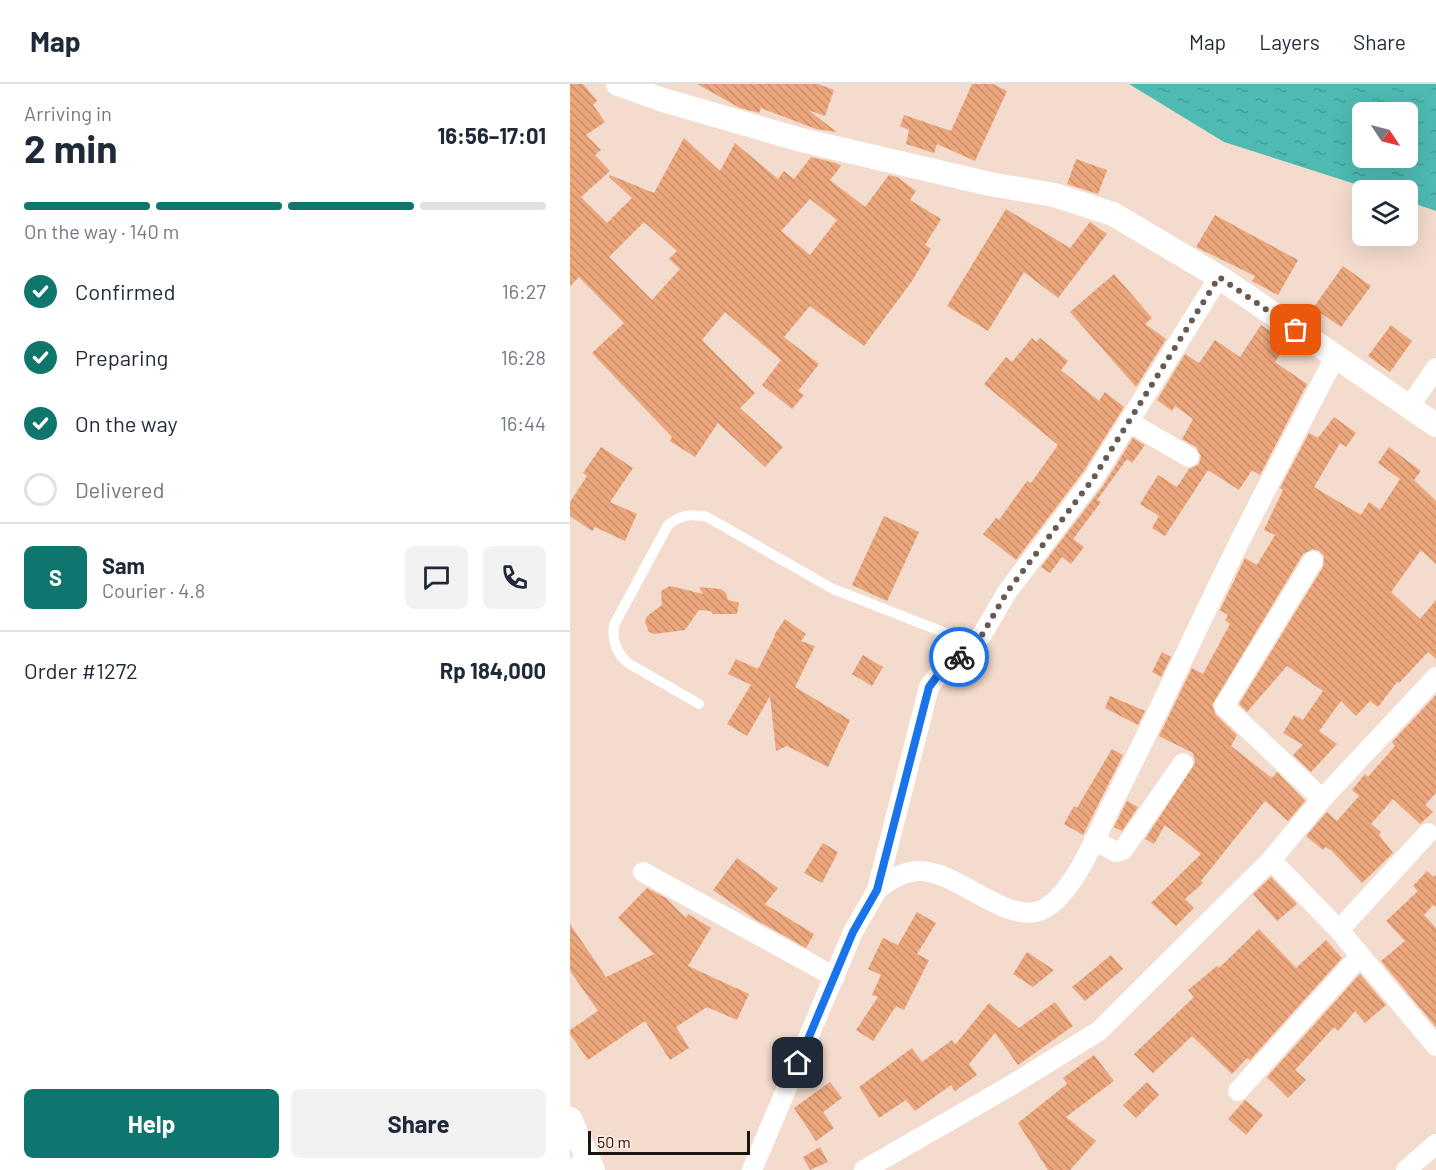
<!DOCTYPE html>
<meta charset="utf-8">
<style>
body{margin:0;font-family:Barlow,sans-serif;background:#f2f2f3;color:#1f2937;height:100vh;display:flex;flex-direction:column;font-size:22px;white-space:nowrap}
*{box-sizing:border-box;margin:0}
p{font-size:20px;color:#747a83}
.icon{flex:none;width:33px;height:33px;fill:none;stroke:currentColor;stroke-width:2;stroke-linecap:round;stroke-linejoin:round}
.map{position:relative;flex:1;overflow:hidden}
.drawer{display:flex;flex-direction:column;background:#fff;width:570px}
.drawer>*{flex:none}
.needle{width:39px;rotate:125deg}
.buttons{position:absolute;left:782px;top:18px;display:grid;gap:12px}
.buttons a{display:grid;place-items:center;width:66px;height:66px;border-radius:9px;background:#fff;box-shadow:0 6px 24px #0002;font-size:30px}
.scale{position:absolute;left:18px;bottom:15px;width:162px;box-sizing:border-box;padding-left:6px;border:3px solid #1c140f;border-top:0;font-size:16px;line-height:21px;white-space:nowrap;color:#1c140f;-webkit-text-stroke:4px #fde9de;paint-order:stroke}
.pin{position:absolute;display:grid;place-items:center;width:51px;height:51px;color:#fff;margin:-26px;border-radius:12px;box-shadow:0 3px 9px #0006}
.courier{position:absolute;display:grid;place-items:center;width:60px;height:60px;margin:-30px;border:4px solid #1a73e8;border-radius:50%;background:#fff;color:#222;box-shadow:0 2px 8px #0007}
.overview em{font-style:normal;font-weight:700}
.overview div{display:flex;flex-direction:column-reverse}
.overview{display:flex;align-items:center;justify-content:space-between;height:102px;padding:0 24px}
h1{font-size:39px;font-weight:700;line-height:45px}
.bar{display:grid;grid-template-columns:repeat(4,1fr);gap:9px 6px;align-content:center;height:72px;padding:0 24px}
.bar i{height:8px;border-radius:4px;background:#e0e1e3}
.bar .selected{background:#0f766e}
.bar p{grid-column:span 4}
.line{display:flex;align-items:center;gap:15px;padding:0 24px;border-top:2px solid #e0e1e3}
.line div{flex:1}
.round{display:grid;place-items:center;flex:none;width:63px;height:63px;border-radius:9px;background:#f2f2f3}
ol{padding:0 24px;list-style:none}
li{display:flex;align-items:center;gap:18px;height:66px}
li p{margin-inline-start:auto}
li .icon{padding:6px;border-radius:50%;background:#0f766e;color:#fff;stroke-width:4}
li:last-child{color:#747a83}
li i{width:33px;height:33px;border:3px solid #e0e1e3;border-radius:50%}
.action{display:flex;gap:12px;margin-top:auto;padding:12px 24px}
.action a{flex:1;height:69px;border-radius:9px;background:#0f766e;color:#fff;font-size:24px;font-weight:700;line-height:69px;text-align:center}
.action a+a{background:#f2f2f3;color:#1f2937}
header{display:flex;align-items:center;gap:36px;box-sizing:border-box;height:84px;padding:0 30px;background:#fff;border-bottom:2px solid #e0e1e3}
header strong{font-size:28px}
nav{display:flex;gap:33px;margin-inline-start:auto;font-size:21px}
main{display:flex;flex:1;min-height:0}
.map>svg:first-child{display:block}
.water{fill:url(#water-ripples);fill-rule:evenodd}
.building{fill:url(#building-back-hatch);fill-rule:evenodd}
.lines{fill:none;stroke-linecap:round;stroke-linejoin:round}
.service{stroke:#fff;stroke-width:10}
.minor{stroke:#fff;stroke-width:20}
.tertiary{stroke:#fff;stroke-width:24}
.done{stroke:#675a52;stroke-width:6;stroke-dasharray:0 10.8}
.route{stroke:#1a73e8;stroke-width:8}
</style>
<header>
<strong>Map</strong>
<nav><a>Map</a><a>Layers</a><a>Share</a></nav>
</header>
<main>
<section class="drawer">
<div class="overview"><div><h1>2 min</h1><p>Arriving in</p></div><em>16:56–17:01</em></div>
<div class="bar"><i class="selected"></i><i class="selected"></i><i class="selected"></i><i></i><p>On the way · 140 m</p></div>
<ol>
<li><svg class="icon" aria-label="check" viewBox="0 0 24 24"><path d="M5 12l5 5 9-10"/></svg>Confirmed<p>16:27</p></li>
<li><svg class="icon" aria-label="check" viewBox="0 0 24 24"><path d="M5 12l5 5 9-10"/></svg>Preparing<p>16:28</p></li>
<li><svg class="icon" aria-label="check" viewBox="0 0 24 24"><path d="M5 12l5 5 9-10"/></svg>On the way<p>16:44</p></li>
<li><i></i>Delivered</li>
</ol>
<div class="line" style="height:108px"><b class="round" style="background:#0f766e;color:#fff">S</b><div><b>Sam</b><p>Courier · 4.8</p></div><a class="round"><svg class="icon" aria-label="chat" viewBox="0 0 24 24"><path d="M4 5h16v11H9l-5 4z"/></svg></a><a class="round"><svg class="icon" aria-label="phone" viewBox="0 0 24 24"><path d="M5 4h4l2 5-3 2q2 4 5 5l2-3 5 2v4C11 20 4 13 5 4z"/></svg></a></div>
<div class="line" style="height:78px"><div>Order #1272</div><b>Rp 184,000</b></div>
<div class="action"><a>Help</a><a>Share</a></div>
</section>
<div class="map">
<svg width="866" height="1086" viewBox="0 0 866 1086">
<defs>
<pattern id="water-ripples" width="26" height="14" patternUnits="userSpaceOnUse" patternTransform="scale(1.5)"><rect width="26" height="14" fill="#4ebab2"/><path d="M2 4q2-2 4 0t4 0M15 11q2-2 4 0t4 0" fill="none" stroke="#449f98"/></pattern>
<pattern id="building-back-hatch" width="6" height="6" patternUnits="userSpaceOnUse" patternTransform="scale(1.5)"><rect width="6" height="6" fill="#eba67c"/><path d="M-1 5l2 2M0 0l6 6M5-1l2 2" fill="none" stroke="#c98e6a"/></pattern>
</defs>
<rect width="100%" height="100%" fill="#f3dbcd"/>
<path class="water" d="M559,0H866V127L837,117V106H804L654,58ZM792,28H837V74H792Z"/>
<g class="building">
<path d="M0,0H13L27,17L23,21L35,38L16,51L31,66L25,71L40,87L11,113L37,139L62,114L39,93L40,91L84,109L114,54L150,87L165,59L208,95L214,87L224,95L241,73L266,79L271,82L260,96L295,123L319,91L327,93L346,107L340,116L371,135L355,161L361,165L342,197L294,262L240,222L214,253L249,280L228,307L234,311L222,325L192,301L211,276L155,228L132,256L185,309L170,324L213,363L195,383L148,339L125,373L100,357L102,353L22,269L54,239L9,193L0,202ZM240,115L267,136L240,171L211,147ZM74,138L107,167L99,175L110,185L82,216L39,173Z"/>
<path d="M127,0H248L264,6L255,32L238,26L267,48L246,45L191,24L189,29L170,24Z"/>
<path d="M402,0H423L437,7L405,77L367,60L364,69L336,60L339,46L330,42L334,31L381,47Z"/>
<path d="M506,75L537,86L528,110L497,100Z"/>
<path d="M436,125L500,164L520,138L537,150L488,214L454,188L418,247L377,222Z"/>
<path d="M645,131L728,176L708,211L682,197L685,192L626,163Z"/>
<path d="M773,182L801,202L771,243L743,224Z"/>
<path d="M544,190L582,234L575,240L596,255L566,303L500,228Z"/>
<path d="M691,241L718,259L705,278L737,300L690,391L682,386L669,406L638,386L595,452L582,444L589,432L570,420L588,391L607,403L619,385L629,380L631,372L626,363L612,355L623,335L605,322L602,327L587,316L615,270L629,279L645,256L670,273Z"/>
<path d="M821,241L842,257L820,288L798,272Z"/>
<path d="M462,254L466,258L470,254L498,277L491,286L529,317L535,308L554,323L513,388L446,476L413,450L426,434L429,436L457,397L461,399L488,361L414,300L436,273L442,278Z"/>
<path d="M764,333L786,349L776,363L770,359L744,403L791,431L799,418L810,426L830,395L808,379L819,363L851,387L844,396L866,417V480L851,466L821,508L850,535L866,516V575L858,568L829,599L827,598L808,623L800,617L786,632L771,617L749,647L767,660L741,688L723,671L733,661L713,649L724,631L733,636L753,607L717,582L677,628L669,620L753,483L754,472L749,467L743,465L733,470L642,621L646,631L667,651L661,662L702,694L707,688L735,717L718,737L695,717L631,797L633,799L615,815L624,824L606,842L581,819L631,770L595,741L584,760L575,755L625,679L623,669L589,652L622,584L633,590L660,540L655,536L658,531L650,526L675,474L687,481L705,451L694,446L713,406L710,404L739,349L748,354Z"/>
<path d="M563,354L575,361L562,379L557,375L527,416L531,418L503,455L514,463L501,480L492,473L480,489L471,483L533,402Z"/>
<path d="M31,363L63,384L40,418L67,430L55,457L25,443L22,447L0,432V418L17,392L13,389Z"/>
<path d="M314,432L349,448L317,517L282,501Z"/>
<path d="M100,502L133,510L129,503L151,505L156,509L158,516L169,519L167,530H143L141,527L129,526L115,546L84,550L79,548L75,538L77,532L92,521L91,507Z"/>
<path d="M215,535L236,550L231,557L245,562L225,603L280,636L258,683L217,662L206,667L200,612L177,652L157,640L181,601L158,590L166,575L188,585L205,552L204,551Z"/>
<path d="M592,568L601,573L591,593L582,588Z"/>
<path d="M293,571L313,583L302,602L282,590Z"/>
<path d="M866,611V709L855,721L863,728L850,740L823,715L801,740L811,748L809,751L823,769L792,799L761,766L755,763L753,766L736,752L757,728L767,737L789,712L782,706L795,690L798,693L825,662L822,658Z"/>
<path d="M540,612L575,627L568,641L535,624Z"/>
<path d="M542,665L553,671L513,751L494,740L504,722L507,724Z"/>
<path d="M557,717L568,723L552,747L544,743Z"/>
<path d="M253,759L268,768L252,799L234,789Z"/>
<path d="M167,774L208,804L195,820L244,850L236,864L186,836L143,806Z"/>
<path d="M857,787L864,793L866,791V823L863,821L854,831L866,844V943L811,877L835,857L816,837L848,807L843,802Z"/>
<path d="M701,793L727,820L707,837L683,810Z"/>
<path d="M77,804L96,814L116,834L118,830L141,844L118,882L179,910L167,936L137,923L106,943L119,964L100,976L75,937L18,976L0,950V946L28,927L0,887V840L36,893L84,870L48,834Z"/>
<path d="M347,828L366,839L347,870L359,876L334,926L326,922L303,957L286,946L308,913L302,911L311,891L298,885L313,854L328,861Z"/>
<path d="M689,845L726,884L756,856L772,874L680,976L677,974L662,990L622,952L583,989L564,970L624,913L618,906L647,882L649,884Z"/>
<path d="M457,868L484,886L463,903L443,890Z"/>
<path d="M541,871L553,885L515,917L502,903Z"/>
<path d="M790,890L816,921L795,939L785,927L768,947L764,943L725,986L736,996L718,1014L697,993Z"/>
<path d="M485,918L503,942L448,981L425,949L399,980L407,991L385,1007L381,1001L345,1027L336,1016L309,1034L289,1003L342,964L352,978L382,956L385,961L419,919L449,944Z"/>
<path d="M524,971L544,997L496,1033L526,1057L500,1086H478L448,1039L497,1000L493,994Z"/>
<path d="M260,998L272,1014L253,1028L264,1044L246,1057L224,1024Z"/>
<path d="M577,998L589,1011L566,1034L553,1021Z"/>
<path d="M675,1016L693,1031L676,1051L658,1035Z"/>
<path d="M250,1063L258,1078L240,1086L233,1073Z"/>
</g>
<g class="lines">
<path class="service" d="M129,620L58,579C46,569 42,556 44,541L98,441C112,430 120,430 137,433L263,505L404,560"/>
<g class="minor">
<path d="M839,323L866,284"/>
<path d="M559,338L619,373"/>
<path d="M743,477L654,622L752,715"/>
<path d="M524,756L546,768L553,766L613,679"/>
<path d="M701,776L769,846L866,962"/>
<path d="M73,788L265,893"/>
<path d="M307,806C318,797 332,788 347,787C385,784 439,844 474,825C504,809 527,750 542,720C583,640 620,559 659,479C693,409 730,341 765,273"/>
<path d="M769,846L858,749"/>
<path d="M668,1007L790,872"/>
<path d="M2,1086L17,1074"/>
<path d="M182,1086L283,848L307,806L359,603L371,587L412,551L437,508L523,395L649,193"/>
<path d="M294,1086L440,1002L529,947L701,776L752,715L866,593"/>
<path d="M836,1086L866,1060"/>
</g>
<g class="tertiary">
<path d="M48,0L93,16L231,56L420,100L484,111L543,130L649,193L866,341"/>
<path d="M0,1035L23,1086"/>
</g>
</g>
<g class="lines">
<path class="done" d="M389,573L412,551L437,508L523,395L649,193L726,246"/>
<path class="route" d="M228,979L283,848L307,806L359,603L371,587L389,573"/>
</g>
</svg>
<div class="buttons">
<a><svg class="needle" viewBox="-14 -14 28 28"><path d="M0-13l5 13h-10z" fill="#e53935"/><path d="M0 13l5-13h-10z" fill="#747a83"/></svg></a>
<a><svg class="icon" aria-label="layers" viewBox="0 0 24 24"><path d="M12 4l9 5-9 5-9-5zM3 14l9 5 9-5"/></svg></a>
</div>
<div class="scale">50 m</div>
<div class="pin" style="left:726px;top:246px;background:#ea580c"><svg class="icon" aria-label="bag" viewBox="0 0 24 24"><path d="M5 8h14l-1 12H6zM9 8a3 3 0 0 1 6 0"/></svg></div>
<div class="pin" style="left:228px;top:979px;background:#1f2937"><svg class="icon" aria-label="home" viewBox="0 0 24 24"><path d="M3 11l9-7 9 7M6 9v11h12V9"/></svg></div>
<div class="courier" style="left:389px;top:573px"><svg class="icon" aria-label="bike" viewBox="0 0 24 24"><circle cx="6" cy="16" r="4"/><circle cx="18" cy="16" r="4"/><path d="M6 16l4-8h5l3 8M10 8l3 8H6M13 5h3"/></svg></div>
</div>
</main>
